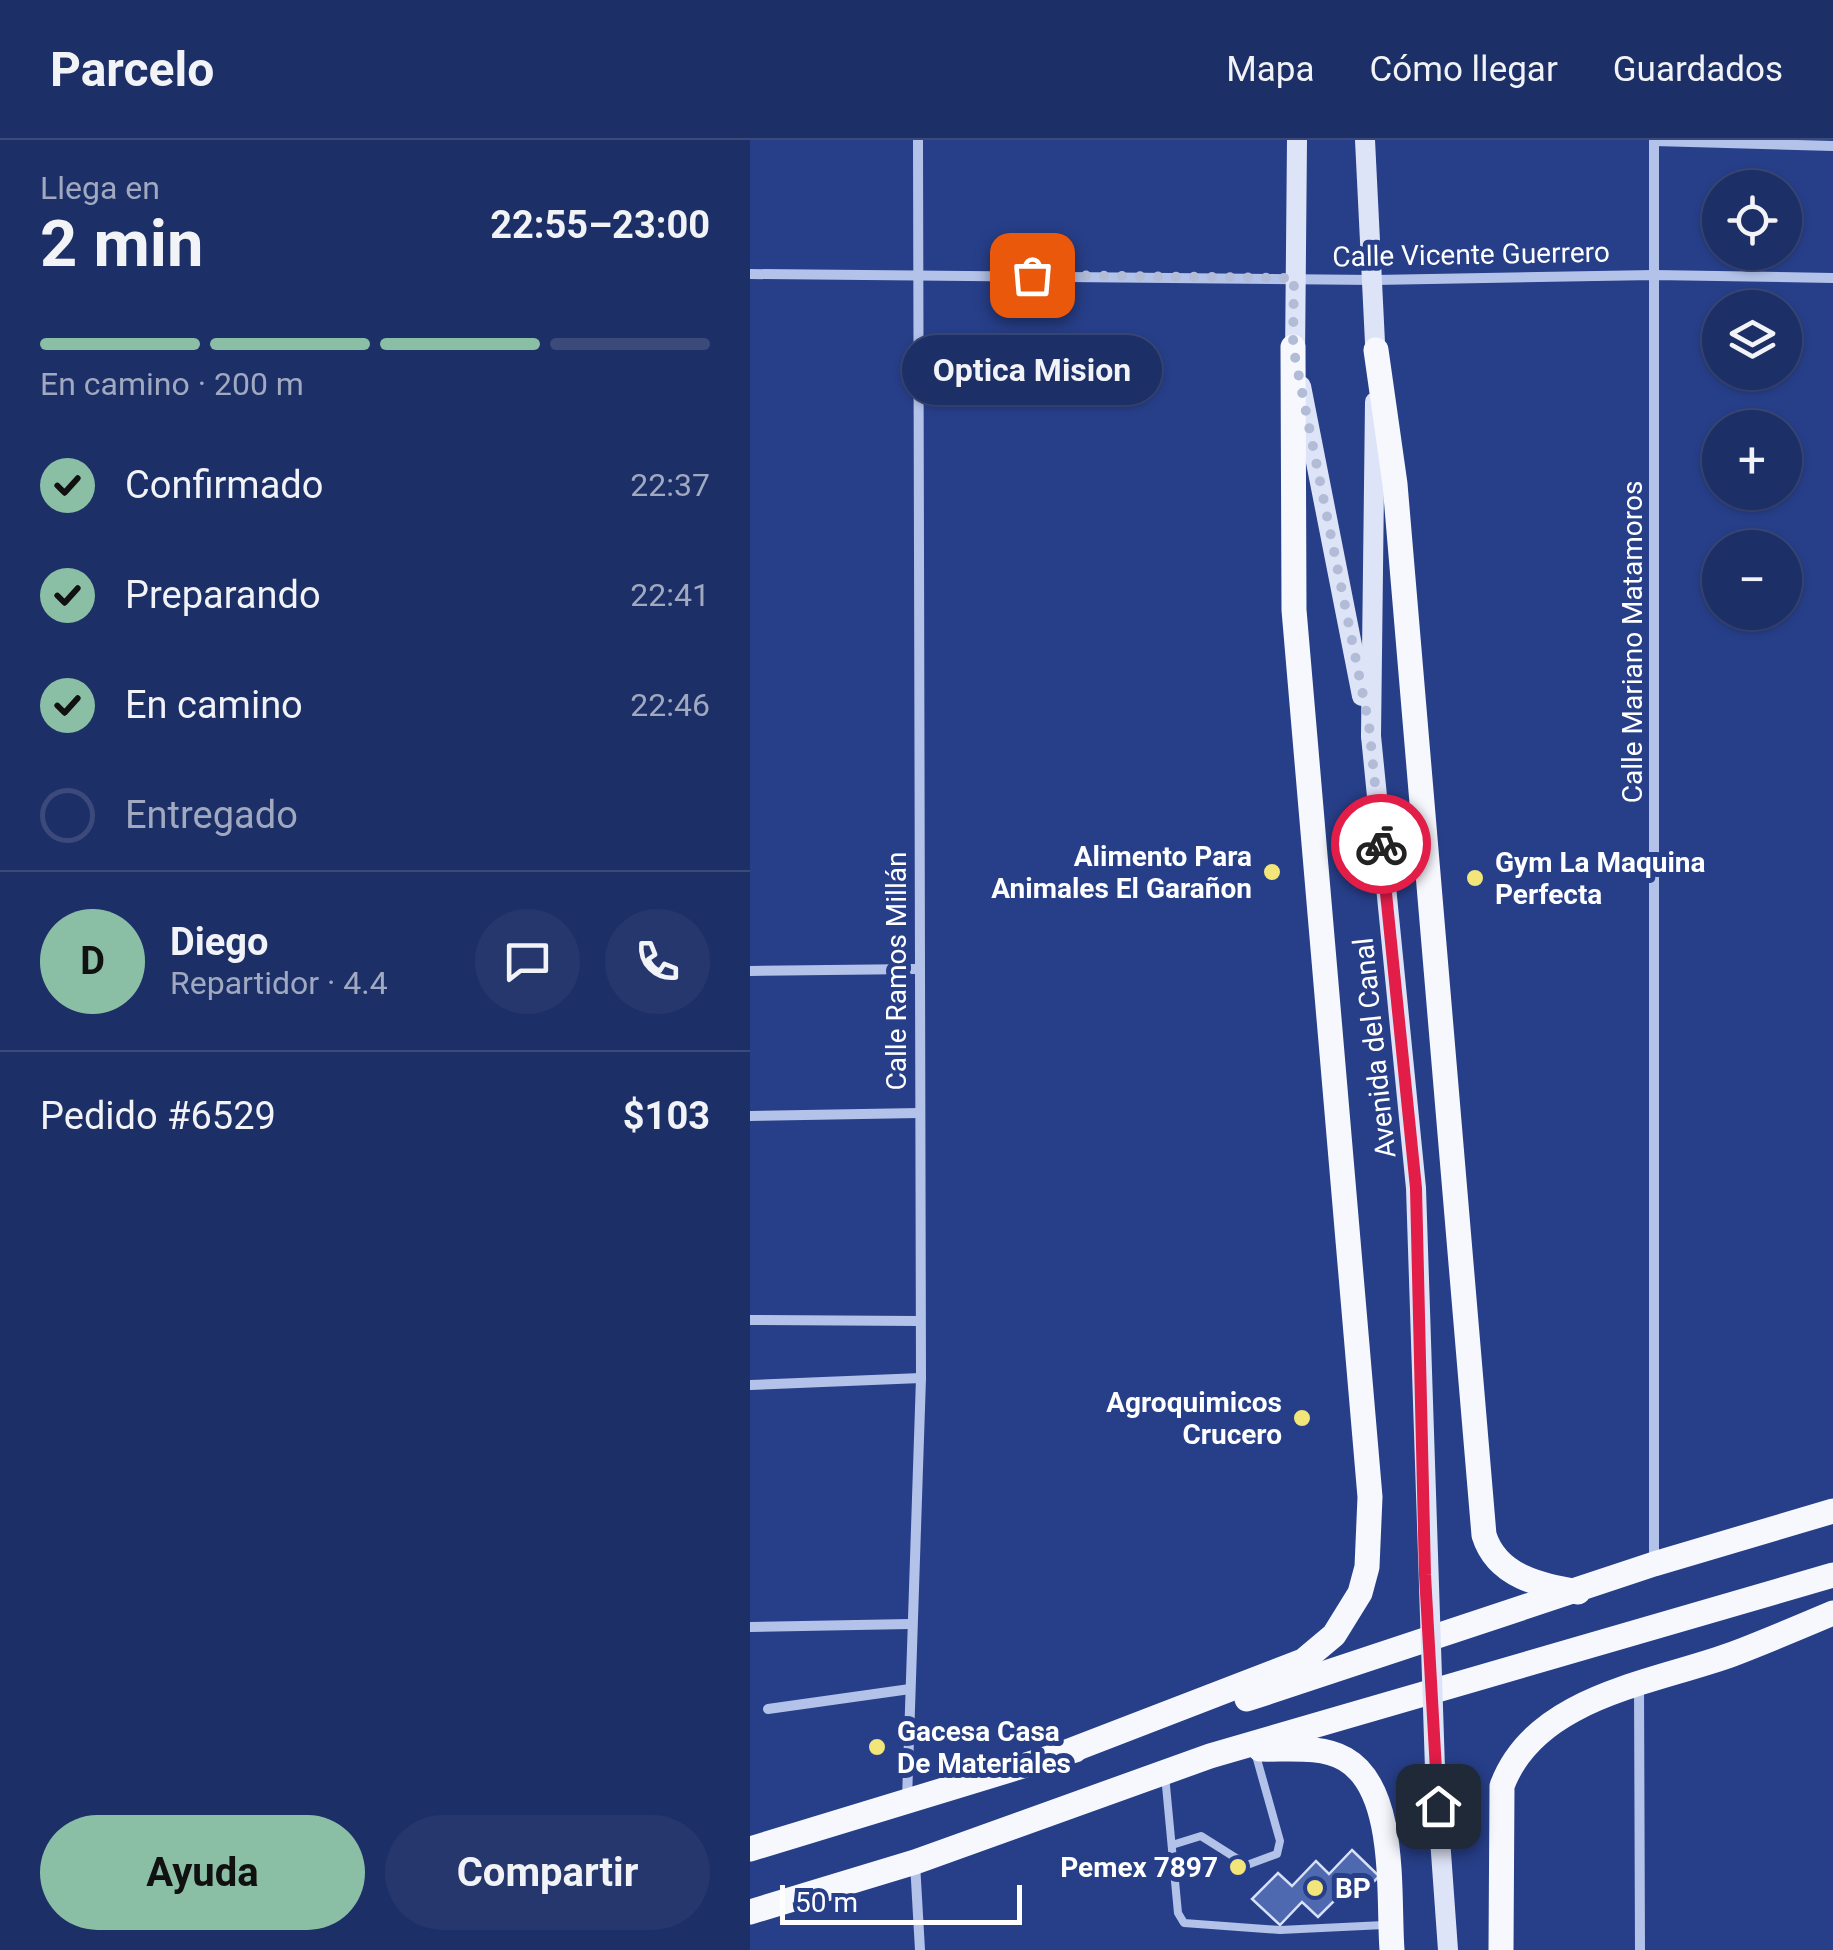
<!DOCTYPE html>
<html lang="es">
<meta charset="utf-8">
<style>
body{margin:0;font-family:Roboto,sans-serif;background:#25376d;color:#f1f3f6;height:100vh;display:flex;flex-direction:column;font-size:38px;white-space:nowrap}
*{box-sizing:border-box;margin:0}
p{font-size:32px;color:#a0a9c0}
.icon{flex:none;width:55px;height:55px;fill:none;stroke:currentColor;stroke-width:2;stroke-linecap:round;stroke-linejoin:round}
.map{position:relative;flex:1;overflow:hidden}
.drawer{display:flex;flex-direction:column;background:#1d2f67;width:750px}
.drawer>*{flex:none}
.tools{position:absolute;left:952px;top:30px;display:grid;gap:20px}
.tools a{display:grid;place-items:center;width:100px;height:100px;border-radius:50%;background:#1d2f67;box-shadow:0 2px 8px #0004,0 0 0 2px #3b4a7b;font-size:50px}
.scale{position:absolute;left:30px;bottom:25px;width:242px;box-sizing:border-box;padding-left:10px;border:5px solid #fff;border-top:0;font-size:28px;line-height:35px;white-space:nowrap;color:#fff;-webkit-text-stroke:8px #273f89;paint-order:stroke}
.pin{position:absolute;display:grid;place-items:center;width:85px;height:85px;color:#fff;margin:-42px;border-radius:20px;box-shadow:0 5px 15px #0006}
.courier{position:absolute;display:grid;place-items:center;width:100px;height:100px;margin:-50px;border:8px solid #e11d48;border-radius:50%;background:#fff;color:#222;box-shadow:0 2px 12px #0007}
.bubble{position:absolute;height:70px;border-radius:35px;background:#1d2f67;box-shadow:0 2px 8px #0004,0 0 0 2px #3b4a7b;font-size:32px;font-weight:700;line-height:70px;text-align:center}
.summary em{font-style:normal;font-weight:700}
.summary div{display:flex;flex-direction:column-reverse}
.summary{display:flex;align-items:center;justify-content:space-between;height:170px;padding:0 40px}
h1{font-size:65px;font-weight:700;line-height:75px}
.bar{display:grid;grid-template-columns:repeat(4,1fr);gap:15px 10px;align-content:center;height:120px;padding:0 40px}
.bar i{height:12px;border-radius:8px;background:#3b4a7b}
.bar .on{background:#8abfa5}
.bar p{grid-column:span 4}
.line{display:flex;align-items:center;gap:25px;padding:0 40px;border-top:2px solid #3b4a7b}
.line div{flex:1}
.round{display:grid;place-items:center;flex:none;width:105px;height:105px;border-radius:52px;background:#25376d}
ol{padding:0 40px;list-style:none}
li{display:flex;align-items:center;gap:30px;height:110px}
li p{margin-inline-start:auto}
li .icon{padding:10px;border-radius:50%;background:#8abfa5;color:#111;stroke-width:4}
li:last-child{color:#a0a9c0}
li i{width:55px;height:55px;border:5px solid #3b4a7b;border-radius:50%}
.primary-button{display:flex;gap:20px;margin-top:auto;padding:20px 40px}
.primary-button a{flex:1;height:115px;border-radius:60px;background:#8abfa5;color:#111;font-size:40px;font-weight:700;line-height:115px;text-align:center}
.primary-button a+a{background:#25376d;color:#f1f3f6}
header{display:flex;align-items:center;gap:60px;box-sizing:border-box;height:140px;padding:0 50px;background:#1d2f67;border-bottom:2px solid #3b4a7b}
header strong{font-size:48px}
nav{display:flex;gap:55px;margin-inline-start:auto;font-size:35px}
main{display:flex;flex:1;min-height:0}
.map>svg:first-child{display:block}
.building{fill:#4f69b0;stroke:#d7e0f7;stroke-width:2.5}
.lines{fill:none;stroke-linecap:round;stroke-linejoin:round}
.lane{stroke:#b3c2e9;stroke-width:8}
.street{stroke:#b3c2e9;stroke-width:10}
.secondary{stroke:#dee4f8;stroke-width:20}
.primary{stroke:#f6f8fe;stroke-width:25}
.secondary-bridge{stroke:#dee4f8;stroke-width:20}
.done{stroke:#b3bcd6;stroke-width:10;stroke-dasharray:0 18}
.route{stroke:#e11d48;stroke-width:12}
.poi-dot{fill:#f2e579;stroke:#273f89;stroke-width:4}
.labels{text-anchor:middle;stroke-width:10;stroke-linejoin:round;paint-order:stroke}
.street-label{font-size:28px;fill:#fff;stroke:#273f89}
.poi-label{font-size:28px;font-weight:bold;fill:#fff;stroke:#273f89;text-anchor:end}
</style>
<header>
<strong>Parcelo</strong>
<nav><a>Mapa</a><a>Cómo llegar</a><a>Guardados</a></nav>
</header>
<main>
<section class="drawer">
<div class="summary"><div><h1>2 min</h1><p>Llega en</p></div><em>22:55–23:00</em></div>
<div class="bar"><i class="on"></i><i class="on"></i><i class="on"></i><i></i><p>En camino · 200 m</p></div>
<ol>
<li><svg class="icon" aria-label="check" viewBox="0 0 24 24"><path d="M5 12l5 5 9-10"/></svg>Confirmado<p>22:37</p></li>
<li><svg class="icon" aria-label="check" viewBox="0 0 24 24"><path d="M5 12l5 5 9-10"/></svg>Preparando<p>22:41</p></li>
<li><svg class="icon" aria-label="check" viewBox="0 0 24 24"><path d="M5 12l5 5 9-10"/></svg>En camino<p>22:46</p></li>
<li><i></i>Entregado</li>
</ol>
<div class="line" style="height:180px"><b class="round" style="background:#8abfa5;color:#111">D</b><div><b>Diego</b><p>Repartidor · 4.4</p></div><a class="round"><svg class="icon" aria-label="chat" viewBox="0 0 24 24"><path d="M4 5h16v11H9l-5 4z"/></svg></a><a class="round"><svg class="icon" aria-label="phone" viewBox="0 0 24 24"><path d="M5 4h4l2 5-3 2q2 4 5 5l2-3 5 2v4C11 20 4 13 5 4z"/></svg></a></div>
<div class="line" style="height:130px"><div>Pedido #6529</div><b>$103</b></div>
<div class="primary-button"><a>Ayuda</a><a>Compartir</a></div>
</section>
<div class="map">
<svg width="1083" height="1810" viewBox="0 0 1083 1810">
<rect width="100%" height="100%" fill="#273f89"/>
<path class="building" d="M602,1710L629,1736L606,1761L595,1750L568,1777L552,1762L530,1785L502,1759L528,1733L542,1746L566,1721L579,1734Z"/>
<g class="lines">
<g class="lane">
<path d="M415,1635L428,1773L434,1783L530,1790L634,1785"/>
<path d="M422,1705L451,1696L497,1725L527,1714L530,1701L505,1612"/>
</g>
<g class="street">
<path d="M904,0V1424"/>
<path d="M904,1L1083,6"/>
<path d="M0,134L625,140L904,135L1083,138"/>
<path d="M0,831L167,829"/>
<path d="M0,976L169,973"/>
<path d="M0,1180L168,1181"/>
<path d="M0,1245L171,1238"/>
<path d="M0,1487L160,1484"/>
<path d="M889,1546L890,1810"/>
<path d="M18,1569L160,1549"/>
<path d="M157,1659L171,1238L168,0"/>
<path d="M165,1723L170,1810"/>
</g>
<g class="secondary">
<path d="M615,0L626,223"/>
<path d="M545,218L547,0"/>
<path d="M551,246L612,556"/>
<path d="M621,596L625,262"/>
<path d="M685,1629L698,1810"/>
</g>
<g class="primary">
<path d="M626,210L645,344L734,1395C747,1437 790,1445 828,1452"/>
<path d="M497,1559L904,1424L1083,1371"/>
<path d="M510,1609C536,1610 571,1605 595,1619C648,1649 638,1757 642,1810"/>
<path d="M309,1615L553,1521L584,1495L610,1453L617,1427L620,1357L544,470L543,207"/>
<path d="M0,1709L325,1610"/>
<path d="M0,1772L165,1722L460,1616L1083,1435"/>
<path d="M751,1810L752,1646C785,1556 904,1543 983,1514C1017,1501 1050,1487 1083,1473"/>
</g>
<path class="secondary-bridge" d="M621,596L666,1048L685,1629"/>
</g>
<g class="lines">
<path class="done" d="M282,135L544,138L543,207L619,585L631,704"/>
<path class="route" d="M631,704L666,1048L675,1435L688,1666"/>
</g>
<g class="poi-dot">
<circle cx="522" cy="732" r="10"/>
<circle cx="725" cy="738" r="10"/>
<circle cx="552" cy="1278" r="10"/>
<circle cx="127" cy="1607" r="10"/>
<circle cx="488" cy="1727" r="10"/>
<circle cx="565" cy="1748" r="10"/>
</g>
<g class="labels">
<g class="street-label">
<text transform="translate(721 114) rotate(-1)" y="10">Calle Vicente Guerrero</text>
<text transform="translate(882 502) rotate(-90)" y="10">Calle Mariano Matamoros</text>
<text transform="translate(146 831) rotate(-90)" y="10">Calle Ramos Millán</text>
<text transform="translate(624 908) rotate(-96)" y="10">Avenida del Canal</text>
</g>
<g class="poi-label">
<text x="502" y="726">Alimento Para<tspan x="502" dy="32">Animales El Garañon</tspan></text>
<text x="745" y="732" text-anchor="start">Gym La Maquina<tspan x="745" dy="32">Perfecta</tspan></text>
<text x="532" y="1272">Agroquimicos<tspan x="532" dy="32">Crucero</tspan></text>
<text x="147" y="1601" text-anchor="start">Gacesa Casa<tspan x="147" dy="32">De Materiales</tspan></text>
<text x="468" y="1737">Pemex 7897</text>
<text x="585" y="1758" text-anchor="start">BP</text>
</g>
</g>
</svg>
<div class="tools">
<a><svg class="icon" aria-label="locate" viewBox="0 0 24 24"><circle cx="12" cy="12" r="6"/><path d="M12 2v4M12 18v4M2 12h4M18 12h4"/></svg></a>
<a><svg class="icon" aria-label="layers" viewBox="0 0 24 24"><path d="M12 4l9 5-9 5-9-5zM3 14l9 5 9-5"/></svg></a>
<a>+</a>
<a>−</a>
</div>
<div class="scale">50 m</div>
<div class="pin" style="left:282px;top:135px;background:#ea580c"><svg class="icon" aria-label="bag" viewBox="0 0 24 24"><path d="M5 8h14l-1 12H6zM9 8a3 3 0 0 1 6 0"/></svg></div>
<div class="pin" style="left:688px;top:1666px;background:#1f2937"><svg class="icon" aria-label="home" viewBox="0 0 24 24"><path d="M3 11l9-7 9 7M6 9v11h12V9"/></svg></div>
<div class="courier" style="left:631px;top:704px"><svg class="icon" aria-label="bike" viewBox="0 0 24 24"><circle cx="6" cy="16" r="4"/><circle cx="18" cy="16" r="4"/><path d="M6 16l4-8h5l3 8M10 8l3 8H6M13 5h3"/></svg></div>
<div class="bubble" style="left:152px;top:195px;width:260px">Optica Mision</div>
</div>
</main>
